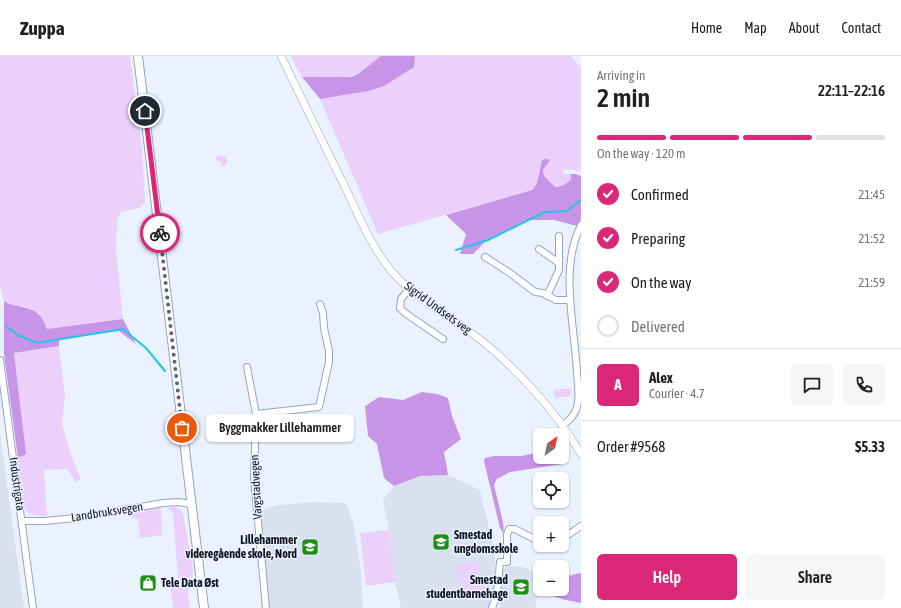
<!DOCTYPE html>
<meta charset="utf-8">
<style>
body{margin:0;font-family:"Asap Condensed",sans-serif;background:#f6f6f6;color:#202124;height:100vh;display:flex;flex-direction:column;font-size:15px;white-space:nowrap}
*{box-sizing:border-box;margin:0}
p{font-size:13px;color:#757577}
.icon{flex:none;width:22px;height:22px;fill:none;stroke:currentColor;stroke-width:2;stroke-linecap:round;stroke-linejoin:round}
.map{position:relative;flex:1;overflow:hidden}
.side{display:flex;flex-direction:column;background:#fff;width:320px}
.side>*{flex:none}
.needle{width:26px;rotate:33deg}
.buttons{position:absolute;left:533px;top:372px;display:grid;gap:8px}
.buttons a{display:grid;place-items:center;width:36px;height:36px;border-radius:6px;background:#fff;box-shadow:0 1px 3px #0004;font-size:20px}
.pin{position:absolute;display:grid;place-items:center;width:34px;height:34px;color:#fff;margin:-17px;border:2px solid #fff;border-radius:50%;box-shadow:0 1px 4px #0007}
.courier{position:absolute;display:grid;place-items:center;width:40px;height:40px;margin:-20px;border:3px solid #db2777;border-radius:50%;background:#fff;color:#222;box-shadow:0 1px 5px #0007}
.bubble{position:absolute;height:28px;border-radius:6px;background:#fff;box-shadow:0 1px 3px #0004;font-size:13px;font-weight:600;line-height:28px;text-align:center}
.headline em{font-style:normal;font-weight:600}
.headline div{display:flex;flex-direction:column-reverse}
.headline{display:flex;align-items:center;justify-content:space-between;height:68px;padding:0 16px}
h1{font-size:26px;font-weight:600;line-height:30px}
.bar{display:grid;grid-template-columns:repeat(4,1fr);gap:6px 4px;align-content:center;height:48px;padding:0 16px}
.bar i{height:5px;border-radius:3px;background:#e0e0e0}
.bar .selected{background:#db2777}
.bar p{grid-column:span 4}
.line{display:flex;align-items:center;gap:10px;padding:0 16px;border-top:1px solid #e0e0e0}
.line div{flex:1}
.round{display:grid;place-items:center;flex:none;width:42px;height:42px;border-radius:6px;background:#f6f6f6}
ol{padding:0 16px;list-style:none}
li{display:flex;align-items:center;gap:12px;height:44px}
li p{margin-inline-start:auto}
li .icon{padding:4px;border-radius:50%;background:#db2777;color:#fff;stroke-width:4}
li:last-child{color:#757577}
li i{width:22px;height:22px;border:2px solid #e0e0e0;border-radius:50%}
.button{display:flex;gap:8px;margin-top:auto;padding:8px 16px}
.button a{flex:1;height:46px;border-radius:6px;background:#db2777;color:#fff;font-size:16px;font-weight:600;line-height:46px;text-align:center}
.button a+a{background:#f6f6f6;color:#202124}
header{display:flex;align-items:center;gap:24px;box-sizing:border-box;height:56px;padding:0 20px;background:#fff;border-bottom:1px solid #e0e0e0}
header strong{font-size:19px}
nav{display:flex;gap:22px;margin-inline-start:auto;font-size:14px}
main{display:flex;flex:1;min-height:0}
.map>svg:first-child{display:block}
.built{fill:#d9e1f0}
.green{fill:#ead0fb}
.forest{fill:#c894e8}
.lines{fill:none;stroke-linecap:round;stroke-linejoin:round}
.stream{stroke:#22c7e6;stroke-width:2}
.minor-casing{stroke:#94a4c3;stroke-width:8}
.tertiary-casing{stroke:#94a4c3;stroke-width:8}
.secondary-casing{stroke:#94a4c3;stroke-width:10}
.minor{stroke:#fff;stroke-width:6}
.tertiary{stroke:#fff;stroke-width:7}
.secondary{stroke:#fff;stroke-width:8}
.done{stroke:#5e6470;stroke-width:4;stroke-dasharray:0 7.2}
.route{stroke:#db2777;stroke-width:5}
.labels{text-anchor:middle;stroke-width:3;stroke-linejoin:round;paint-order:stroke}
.street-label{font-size:12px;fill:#121723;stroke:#ebf2ff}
.poi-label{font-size:12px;font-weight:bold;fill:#121723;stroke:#ebf2ff;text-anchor:start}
</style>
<header>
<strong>Zuppa</strong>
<nav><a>Home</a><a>Map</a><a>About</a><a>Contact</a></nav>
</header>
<main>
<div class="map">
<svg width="581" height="552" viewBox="0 0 581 552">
<rect width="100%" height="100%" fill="#ebf2ff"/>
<g class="built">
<path d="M0,377L24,552H0Z"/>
<path d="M448,419L480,434L495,497L494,535L488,552H401L395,526L389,474L383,444L394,430L420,420Z"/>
<path d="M314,446L346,447L353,466L361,515L363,552H270L266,527L261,455L278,449Z"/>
<path d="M511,510L523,511L530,514L539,522L540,530L535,552H499L502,537V514L505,511Z"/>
</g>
<g class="green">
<path d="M0,0H130L142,93L145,146L140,152L121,156L117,163L116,194L123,263L47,273C42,264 36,253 25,251C17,249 11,249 4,245L0,229Z"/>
<path d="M290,0H381C371,8 359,20 346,21H302Z"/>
<path d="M415,0H571L581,12V116L575,114L563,113V118H571V123L561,131H555L544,120L542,104L537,127L532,134L378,178L320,43L368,35L415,4Z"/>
<path d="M219,99L224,100L227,103V107L224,111L222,110L220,105L216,104L215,102Z"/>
<path d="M59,290L65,341L62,368L70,396L81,423L76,426L67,413L44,414L47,460H41L29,458L24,451L18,402L26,398L14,297Z"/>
<path d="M570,332L571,340L555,342L554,334Z"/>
<path d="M174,450L181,454L183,458L193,512L192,525L188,535L190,552H173L170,525L178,523L173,456L168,454L170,451Z"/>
<path d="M158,451L161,453L162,479L140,482L138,464L128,459L130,455Z"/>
<path d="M389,474L395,526L366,530L360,477Z"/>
<path d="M479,505L481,520L458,523L456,509Z"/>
<path d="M483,522L485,538L462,541L460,525Z"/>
</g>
<g class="forest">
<path d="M381,0H415L414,11L384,30L368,35L320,43L302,21H351L358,18Z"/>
<path d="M546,103L550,104L543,114L544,120L555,131C562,131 566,128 571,123V118H576L581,120V163L577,170L554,164H528L484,187L473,198H460L466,178L446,159L532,134L537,127L542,104Z"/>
<path d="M4,245C15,252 29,249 39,259C43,262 45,269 47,273L123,263L136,288L119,275L59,283V290L14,297L26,398L18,402L4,299Z"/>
<path d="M422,336L437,338L448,342L452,360L461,383L444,396L448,419L420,420L394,430L384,422L377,388L368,380L365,350L379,341L403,344Z"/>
<path d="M562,392L567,400L562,408L510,416L497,423L494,429L503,466L504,478L500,472L484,405L485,402L494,400H521L540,396V401H562Z"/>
<path d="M581,517V547L566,544L549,539V533H562V521Z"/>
</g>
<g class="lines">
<g class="stream">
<path d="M456,194L488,184L545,156L567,155L581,144"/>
<path d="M6,270L18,279L37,287L123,273L146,292L165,315"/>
</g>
<g class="minor-casing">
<g id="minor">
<path d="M539,193L559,207"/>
<path d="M485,201L510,217L535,236L543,237L556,244H570"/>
<path d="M409,233L401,243L400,252L405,257L443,283"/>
<path d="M547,240L559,214V180"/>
<path d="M0,304L33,552"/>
<path d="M247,311L256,358L254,422L266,552"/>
<path d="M256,358L319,351L329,306V295L324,272L323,257L320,248"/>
<path d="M562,370C569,365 575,359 577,351C580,341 578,328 577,317C575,271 559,212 581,169"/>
<path d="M22,465H44L76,462L163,447L178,446L191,448"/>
<path d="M562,483L581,470"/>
<path d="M492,552L497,539L500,506H507V479L509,473H515L540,486"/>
</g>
</g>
<g class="tertiary-casing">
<path id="tertiary" d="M281,0C303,45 324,89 346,133C359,161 373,194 393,217C416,242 446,258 473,278C513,308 556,355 581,398"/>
</g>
<g class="secondary-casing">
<path id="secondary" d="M138,0L204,552"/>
</g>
<use href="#minor" class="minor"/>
<use href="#tertiary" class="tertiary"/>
<use href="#secondary" class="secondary"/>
</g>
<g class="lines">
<path class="done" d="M160,177L182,372"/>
<path class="route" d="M145,55L160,177"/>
</g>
<defs>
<g id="school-square" transform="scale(0.9)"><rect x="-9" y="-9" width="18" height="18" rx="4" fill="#1e8e15" stroke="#ebf2ff"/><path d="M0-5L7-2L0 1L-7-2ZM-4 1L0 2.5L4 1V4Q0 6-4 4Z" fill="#fff"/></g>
<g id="shop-square" transform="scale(0.9)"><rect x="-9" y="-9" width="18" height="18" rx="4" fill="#1e8e15" stroke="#ebf2ff"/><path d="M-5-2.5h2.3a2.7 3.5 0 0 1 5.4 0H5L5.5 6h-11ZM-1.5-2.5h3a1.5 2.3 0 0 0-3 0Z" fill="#fff"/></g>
</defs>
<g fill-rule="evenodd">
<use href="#school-square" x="441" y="486"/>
<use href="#school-square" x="310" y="491"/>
<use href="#shop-square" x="148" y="527"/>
<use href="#school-square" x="521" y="531"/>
</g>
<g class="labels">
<g class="street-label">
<text transform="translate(438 252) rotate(36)" y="4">Sigrid Undsets veg</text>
<text transform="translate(17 428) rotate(82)" y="4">Industrigata</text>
<text transform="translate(256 431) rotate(-93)" y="4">Vargstadvegen</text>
<text transform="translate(107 456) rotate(-9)" y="4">Landbruksvegen</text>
</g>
<g class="poi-label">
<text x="454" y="483">Smestad<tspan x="454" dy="14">ungdomsskole</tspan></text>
<text x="297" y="488" text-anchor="end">Lillehammer<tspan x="297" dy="14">videregående skole, Nord</tspan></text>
<text x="508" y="528" text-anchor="end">Smestad<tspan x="508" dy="14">studentbarnehage</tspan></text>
<text x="161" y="531">Tele Data Øst</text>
</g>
</g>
</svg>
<div class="buttons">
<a><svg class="needle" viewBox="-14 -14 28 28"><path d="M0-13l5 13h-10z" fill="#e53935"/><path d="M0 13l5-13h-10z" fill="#757577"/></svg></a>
<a><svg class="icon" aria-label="locate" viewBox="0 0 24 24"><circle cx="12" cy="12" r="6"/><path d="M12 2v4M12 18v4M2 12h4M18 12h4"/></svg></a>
<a>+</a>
<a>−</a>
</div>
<div class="pin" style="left:182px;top:372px;background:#ea580c"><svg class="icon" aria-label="bag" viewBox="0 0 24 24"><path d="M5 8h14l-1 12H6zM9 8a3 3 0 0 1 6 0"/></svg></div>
<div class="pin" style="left:145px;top:55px;background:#1f2937"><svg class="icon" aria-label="home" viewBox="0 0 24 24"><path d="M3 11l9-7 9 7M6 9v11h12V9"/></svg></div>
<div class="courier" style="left:160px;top:177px"><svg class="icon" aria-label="bike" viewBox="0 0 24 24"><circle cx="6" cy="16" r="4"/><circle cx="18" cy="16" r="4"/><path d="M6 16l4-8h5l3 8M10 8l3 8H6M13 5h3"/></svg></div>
<div class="bubble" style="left:206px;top:358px;width:148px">Byggmakker Lillehammer</div>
</div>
<section class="side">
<div class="headline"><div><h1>2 min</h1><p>Arriving in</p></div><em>22:11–22:16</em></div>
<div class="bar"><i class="selected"></i><i class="selected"></i><i class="selected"></i><i></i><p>On the way · 120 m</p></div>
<ol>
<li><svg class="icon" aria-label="check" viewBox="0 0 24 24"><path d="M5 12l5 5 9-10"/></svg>Confirmed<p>21:45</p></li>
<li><svg class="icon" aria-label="check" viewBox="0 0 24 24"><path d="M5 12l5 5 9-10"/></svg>Preparing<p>21:52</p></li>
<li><svg class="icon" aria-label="check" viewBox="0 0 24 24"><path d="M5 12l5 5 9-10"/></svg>On the way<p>21:59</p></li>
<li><i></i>Delivered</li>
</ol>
<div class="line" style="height:72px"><b class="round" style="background:#db2777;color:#fff">A</b><div><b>Alex</b><p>Courier · 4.7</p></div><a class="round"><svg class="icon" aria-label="chat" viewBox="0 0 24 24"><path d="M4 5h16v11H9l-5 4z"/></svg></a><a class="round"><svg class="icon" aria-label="phone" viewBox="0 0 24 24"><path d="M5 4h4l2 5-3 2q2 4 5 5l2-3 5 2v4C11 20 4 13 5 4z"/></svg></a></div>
<div class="line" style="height:52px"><div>Order #9568</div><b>$5.33</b></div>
<div class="button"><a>Help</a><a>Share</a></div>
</section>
</main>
